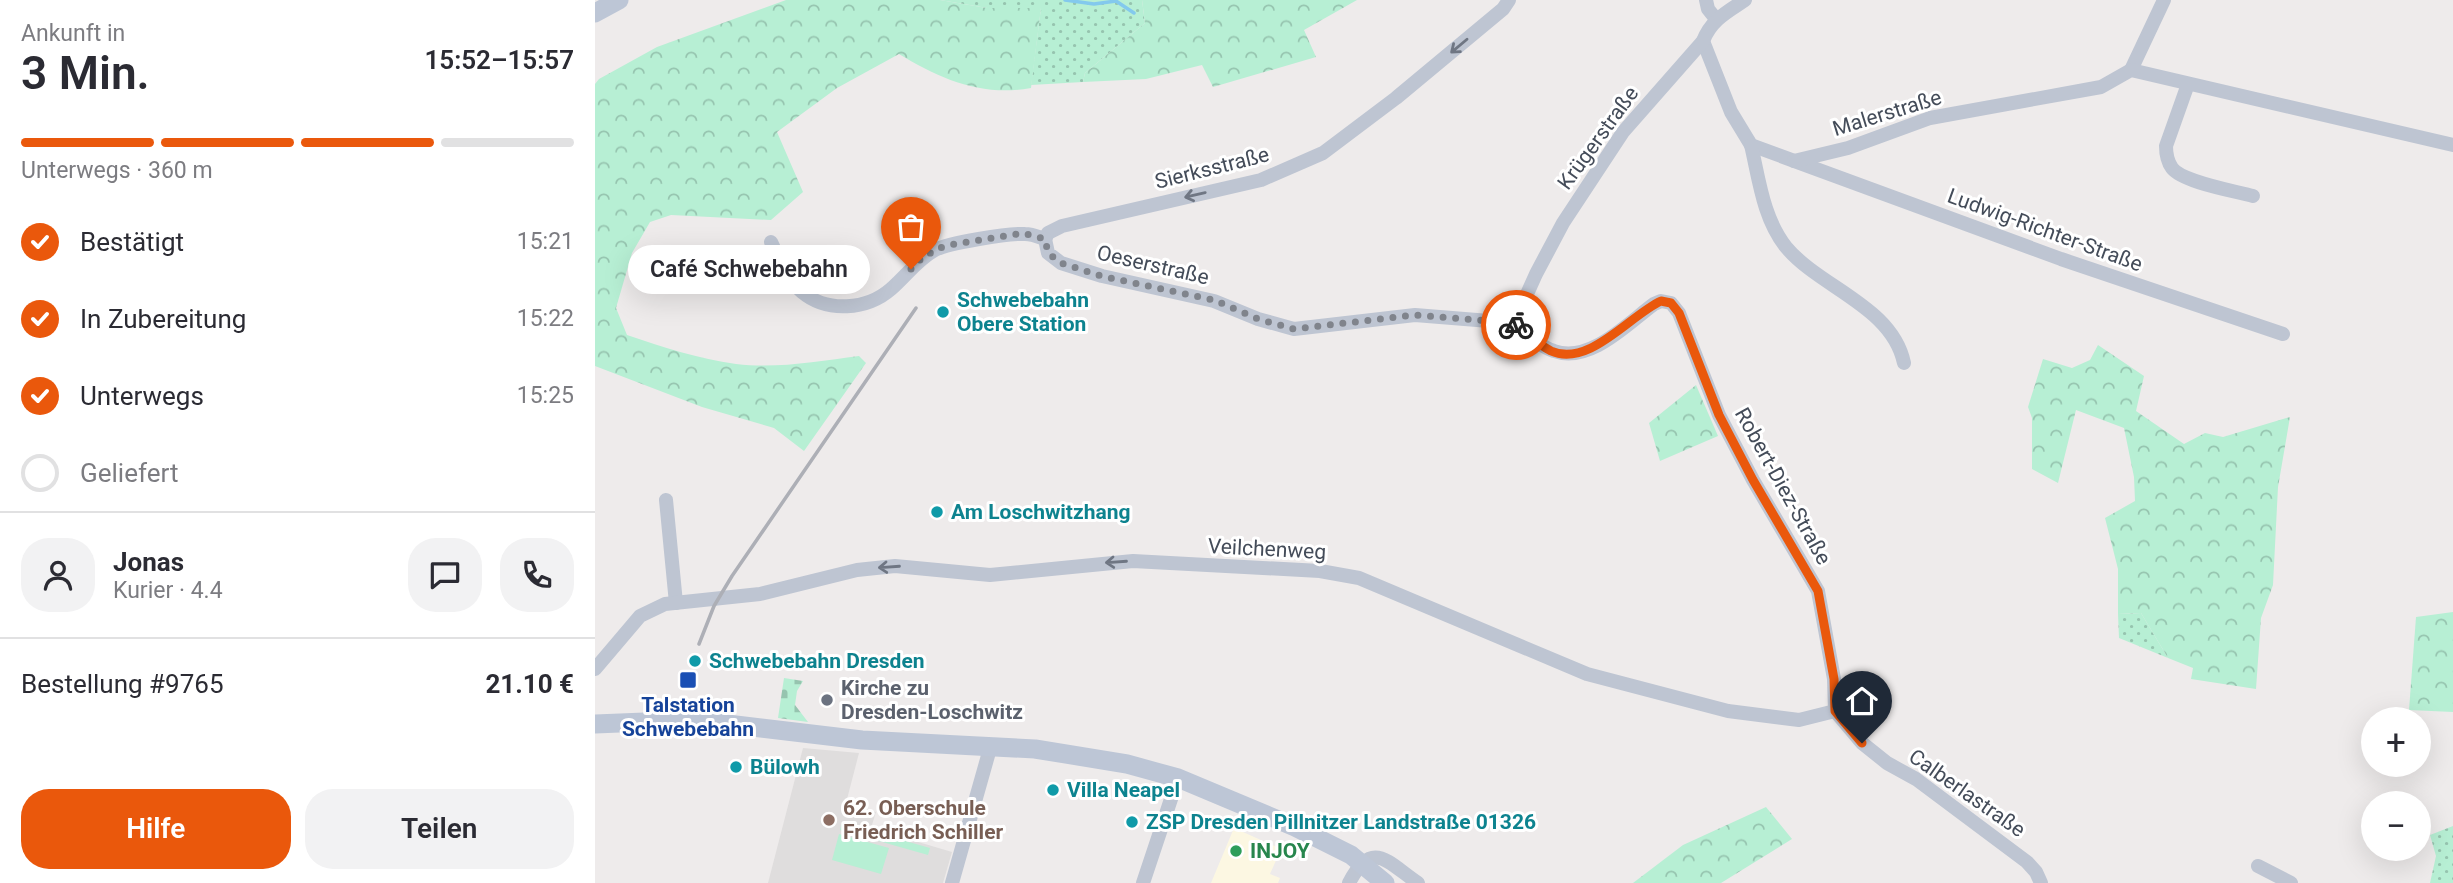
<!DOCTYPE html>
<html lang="de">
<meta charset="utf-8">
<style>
body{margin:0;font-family:Roboto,sans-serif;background:#f2f2f3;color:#2b2b33;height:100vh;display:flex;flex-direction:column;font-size:26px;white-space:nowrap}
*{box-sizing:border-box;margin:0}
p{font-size:23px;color:#7c7c81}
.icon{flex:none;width:38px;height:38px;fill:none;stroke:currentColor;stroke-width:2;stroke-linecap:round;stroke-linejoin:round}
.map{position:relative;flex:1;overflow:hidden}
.drawer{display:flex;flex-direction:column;background:#fff;width:595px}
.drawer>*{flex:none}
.buttons{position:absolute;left:1766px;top:707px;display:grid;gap:14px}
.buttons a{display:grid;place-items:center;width:70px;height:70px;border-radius:50%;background:#fff;box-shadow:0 7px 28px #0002;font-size:35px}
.pin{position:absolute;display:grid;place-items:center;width:60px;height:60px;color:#fff;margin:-72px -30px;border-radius:50% 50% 50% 0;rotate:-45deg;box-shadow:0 0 7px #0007}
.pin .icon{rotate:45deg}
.courier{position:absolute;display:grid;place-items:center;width:70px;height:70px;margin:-35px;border:5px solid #ea580c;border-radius:50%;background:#fff;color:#222;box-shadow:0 2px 9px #0007}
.bubble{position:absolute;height:49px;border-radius:24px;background:#fff;box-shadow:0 7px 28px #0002;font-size:23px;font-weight:600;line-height:49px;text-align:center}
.headline em{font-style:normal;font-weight:600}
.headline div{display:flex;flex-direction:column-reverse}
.headline{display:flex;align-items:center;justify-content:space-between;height:119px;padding:0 21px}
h1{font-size:46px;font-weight:600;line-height:52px}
.bar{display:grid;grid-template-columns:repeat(4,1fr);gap:10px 7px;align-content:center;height:84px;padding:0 21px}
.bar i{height:9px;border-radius:5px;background:#e1e1e2}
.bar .selected{background:#ea580c}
.bar p{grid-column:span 4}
.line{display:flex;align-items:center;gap:18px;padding:0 21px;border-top:2px solid #e1e1e2}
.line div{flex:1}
.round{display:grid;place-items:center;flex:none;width:74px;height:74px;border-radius:28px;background:#f2f2f3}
ol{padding:0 21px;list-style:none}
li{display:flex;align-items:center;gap:21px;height:77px}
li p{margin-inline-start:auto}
li .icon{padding:7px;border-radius:50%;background:#ea580c;color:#fff;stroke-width:4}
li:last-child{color:#7c7c81}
li i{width:38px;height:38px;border:4px solid #e1e1e2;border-radius:50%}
.action{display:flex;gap:14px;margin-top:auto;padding:14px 21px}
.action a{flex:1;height:80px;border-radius:28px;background:#ea580c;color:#fff;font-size:28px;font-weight:600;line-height:80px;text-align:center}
.action a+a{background:#f2f2f3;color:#2b2b33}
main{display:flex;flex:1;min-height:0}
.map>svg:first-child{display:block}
.commercial{fill:#fcf7e2}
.education{fill:#dfdddd}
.green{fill:url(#green-dots)}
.forest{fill:url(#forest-crowns)}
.cemetery{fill:url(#cemetery-stones)}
.pitch{fill:#b7efd4}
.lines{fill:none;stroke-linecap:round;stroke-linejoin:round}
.stream{stroke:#83c9ed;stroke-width:3.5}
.minor{stroke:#bec5d2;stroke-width:14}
.secondary{stroke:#bdc6d6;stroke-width:19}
.rail{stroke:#adafb6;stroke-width:3.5}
.oneway{stroke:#6f7683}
.done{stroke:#80848c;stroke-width:7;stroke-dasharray:0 12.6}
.route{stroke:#ea580c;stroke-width:9}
.culture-dot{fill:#0f9aa8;stroke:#fff;stroke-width:2.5}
.transit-dot{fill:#1a4fb4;stroke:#fff;stroke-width:2.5}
.worship-dot{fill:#6b7280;stroke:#fff;stroke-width:2.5}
.education-dot{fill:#8d6e63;stroke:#fff;stroke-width:2.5}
.leisure-dot{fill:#2e9e5b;stroke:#fff;stroke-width:2.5}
.labels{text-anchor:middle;stroke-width:6;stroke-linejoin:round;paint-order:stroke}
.street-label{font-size:21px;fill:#444c59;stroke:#fff}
.culture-label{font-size:21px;font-weight:bold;fill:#0d838f;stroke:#fff;text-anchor:start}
.worship-label{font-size:21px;font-weight:bold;fill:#5b616d;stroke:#fff;text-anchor:start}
.transit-label{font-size:21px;font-weight:bold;fill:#164399;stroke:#fff}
.education-label{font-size:21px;font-weight:bold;fill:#785e54;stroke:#fff;text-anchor:start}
.leisure-label{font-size:21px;font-weight:bold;fill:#27864d;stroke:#fff;text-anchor:start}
</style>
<main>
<section class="drawer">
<div class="headline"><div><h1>3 Min.</h1><p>Ankunft in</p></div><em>15:52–15:57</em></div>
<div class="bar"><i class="selected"></i><i class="selected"></i><i class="selected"></i><i></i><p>Unterwegs · 360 m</p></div>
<ol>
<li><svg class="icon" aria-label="check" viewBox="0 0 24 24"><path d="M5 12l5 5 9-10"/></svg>Bestätigt<p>15:21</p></li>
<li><svg class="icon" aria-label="check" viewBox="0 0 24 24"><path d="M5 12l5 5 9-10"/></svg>In Zubereitung<p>15:22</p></li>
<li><svg class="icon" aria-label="check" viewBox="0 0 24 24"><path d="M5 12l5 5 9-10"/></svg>Unterwegs<p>15:25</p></li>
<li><i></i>Geliefert</li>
</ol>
<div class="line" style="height:126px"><a class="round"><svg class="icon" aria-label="person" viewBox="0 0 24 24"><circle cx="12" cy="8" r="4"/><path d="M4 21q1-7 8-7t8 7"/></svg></a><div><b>Jonas</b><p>Kurier · 4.4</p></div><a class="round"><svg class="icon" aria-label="chat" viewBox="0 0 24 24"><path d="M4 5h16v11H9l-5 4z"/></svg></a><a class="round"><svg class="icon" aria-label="phone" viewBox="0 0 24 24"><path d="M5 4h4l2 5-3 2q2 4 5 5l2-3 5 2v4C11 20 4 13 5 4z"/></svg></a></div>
<div class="line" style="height:91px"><div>Bestellung #9765</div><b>21.10 €</b></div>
<div class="action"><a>Hilfe</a><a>Teilen</a></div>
</section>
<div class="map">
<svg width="1858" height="883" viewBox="0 0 1858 883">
<defs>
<pattern id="green-dots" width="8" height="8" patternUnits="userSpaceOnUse" patternTransform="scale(1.75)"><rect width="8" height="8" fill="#b7efd4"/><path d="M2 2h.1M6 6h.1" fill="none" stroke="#96c4af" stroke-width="1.8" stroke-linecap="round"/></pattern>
<pattern id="forest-crowns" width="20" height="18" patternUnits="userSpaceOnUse" patternTransform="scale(1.75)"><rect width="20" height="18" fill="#b7efd4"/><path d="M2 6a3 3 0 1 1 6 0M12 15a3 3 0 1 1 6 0" fill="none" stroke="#96c4af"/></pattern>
<pattern id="cemetery-stones" width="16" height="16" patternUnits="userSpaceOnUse" patternTransform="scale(1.75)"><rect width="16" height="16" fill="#b7efd4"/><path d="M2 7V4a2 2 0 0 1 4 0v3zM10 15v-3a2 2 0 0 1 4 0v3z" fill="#96c4af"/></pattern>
</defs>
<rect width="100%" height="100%" fill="#eeebeb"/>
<path class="commercial" d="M639,828L686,849L675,874L685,878L683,883H616Z"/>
<path class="education" d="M208,748L264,753L251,803L281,812L276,828L357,852L348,883H173Z"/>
<g class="green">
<path d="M345,0H547L550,23L490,73L488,82L436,85L446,8H392Z"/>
<path d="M1546,613L1573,658L1524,638L1523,614Z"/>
<path d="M1858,826V883H1835L1841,856L1835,835Z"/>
</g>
<g class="forest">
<path d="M191,0H345L392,8H446L436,88C387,97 345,79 304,54L242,88L182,132L208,192L176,220L76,215L55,222L37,253L21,308L32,335C68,347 104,359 141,364C182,369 224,361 264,356L271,363L209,451L179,428L107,407L0,366V84L4,79L62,47Z"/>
<path d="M547,0H762L709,30L721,57L618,87L607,65L551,79L488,82L490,73L550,23Z"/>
<path d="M1503,345L1549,376L1541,411L1589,444L1610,433L1628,437L1695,417L1683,487L1678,585L1666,618L1661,689L1596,679L1598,668L1573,658L1546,613L1523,614V569L1510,518L1540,501L1539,477L1529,428L1481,410L1463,483L1437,469V418L1433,407L1448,359L1477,368L1495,360Z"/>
<path d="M1101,385L1123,436L1065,461L1054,423Z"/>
<path d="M1858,612V712L1814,710L1821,617Z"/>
<path d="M1171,807L1197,839L1126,883H1038L1088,845Z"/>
</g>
<path class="cemetery" d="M189,678L208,681L202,691L200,705L213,722L183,718Z"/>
<g class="pitch">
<path d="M247,823L335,848L333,855L245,830Z"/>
<path d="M244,834L294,848L286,874L237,860Z"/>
</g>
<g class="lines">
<path class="stream" d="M470,0L499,4L521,1L539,13"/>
<g class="minor">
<path d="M1111,0L1113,9L1121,19"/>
<path d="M1108,41L1136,112L1156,145L1466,259L1688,334"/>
<path d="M1536,70L1569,0"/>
<path d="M1593,84L1571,146C1571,154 1572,161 1577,168C1587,182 1640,191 1658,196"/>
<path d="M1156,145C1164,179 1168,218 1191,247C1225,288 1297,306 1309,363"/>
<path d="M1199,161L1253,148L1335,118L1506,87L1536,70L1858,145"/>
<path d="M450,239L453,233L467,226L666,180L728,153L801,98L908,9L914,0"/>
<path d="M450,239L453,253L466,263L507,276L619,301L663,319L699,329L820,315L919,323"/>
<path d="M176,242C184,259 192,279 207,292C232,313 272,310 296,289C311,276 322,260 340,250C353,243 414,233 430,234C437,234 444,237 450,239"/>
<path d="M919,323C931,333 944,346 959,351C995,364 1033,323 1059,304L1066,301L1076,303L1084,313L1124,415L1158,480L1223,591L1239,679L1240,711"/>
<path d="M919,323L941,274L968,223L1028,132L1108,41C1116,20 1132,12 1150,0"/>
<path d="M71,500L81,603"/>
<path d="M0,669L45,616L70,604L165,594L262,570L300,566L395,575L538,561L725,571L764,578L992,674L1133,711L1204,720L1240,711"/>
<path d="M1240,711L1267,743L1292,763L1321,779L1432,862L1441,872L1446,883"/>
<path d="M1663,866L1696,883"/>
<path d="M357,883L396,745"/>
<path d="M548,883L583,778"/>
<path d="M754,883C777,838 792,862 823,883"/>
</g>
<g class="secondary">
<path d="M0,13L24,0"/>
<path d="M0,724L99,720L267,740L440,749L532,764L583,778L700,827L756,855L790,883"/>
</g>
<path class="rail" d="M104,644L119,606L137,576L321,308"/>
</g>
<defs><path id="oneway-shaft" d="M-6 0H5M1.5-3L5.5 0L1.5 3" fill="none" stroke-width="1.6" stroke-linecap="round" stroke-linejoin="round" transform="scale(1.75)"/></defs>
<g class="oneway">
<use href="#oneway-shaft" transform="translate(864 46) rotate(140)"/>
<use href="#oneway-shaft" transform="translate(600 195) rotate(167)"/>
<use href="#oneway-shaft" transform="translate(521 562) rotate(176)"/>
<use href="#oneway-shaft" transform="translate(294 567) rotate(176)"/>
</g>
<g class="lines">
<path class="done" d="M316,269L327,258L344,248L360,244L428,233L450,239L453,253L466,263L506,276L619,300L663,319L699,329L820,315L919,323L921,325"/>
<path class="route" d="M921,325C932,334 944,345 956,351C994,368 1035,315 1066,301L1076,303L1084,313L1124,415L1158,480L1223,591L1239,679L1240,711L1267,743"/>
</g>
<g class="culture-dot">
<circle cx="348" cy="312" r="7"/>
<circle cx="342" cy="512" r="7"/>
<circle cx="100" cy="661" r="7"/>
<circle cx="141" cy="767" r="7"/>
<circle cx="458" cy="790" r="7"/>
<circle cx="537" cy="822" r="7"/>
</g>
<rect class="transit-dot" x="84" y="671" width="18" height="18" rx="3.5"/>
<circle class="worship-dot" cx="232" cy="700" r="7"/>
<circle class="education-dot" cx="234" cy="820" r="7"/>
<circle class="leisure-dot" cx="641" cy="851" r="7"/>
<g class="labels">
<g class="street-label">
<text transform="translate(1292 113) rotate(-17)" y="7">Malerstraße</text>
<text transform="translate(1003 138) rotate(-54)" y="7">Krügerstraße</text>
<text transform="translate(617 168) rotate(-14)" y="7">Sierksstraße</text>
<text transform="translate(1450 230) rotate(20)" y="7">Ludwig-Richter-Straße</text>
<text transform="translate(558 265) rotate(13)" y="7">Oeserstraße</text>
<text transform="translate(1188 486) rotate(61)" y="7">Robert-Diez-Straße</text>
<text transform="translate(672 549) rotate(3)" y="7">Veilchenweg</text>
<text transform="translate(1372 793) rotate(35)" y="7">Calberlastraße</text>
</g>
<g class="culture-label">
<text x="362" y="307">Schwebebahn<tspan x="362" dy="24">Obere Station</tspan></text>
<text x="356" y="519">Am Loschwitzhang</text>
<text x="114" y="668">Schwebebahn Dresden</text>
<text x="155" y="774">Bülowh</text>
<text x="472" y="797">Villa Neapel</text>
<text x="551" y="829">ZSP Dresden Pillnitzer Landstraße 01326</text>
</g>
<g class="worship-label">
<text x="246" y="695">Kirche zu<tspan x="246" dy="24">Dresden-Loschwitz</tspan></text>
</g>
<g class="transit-label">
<text x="93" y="712">Talstation<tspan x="93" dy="24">Schwebebahn</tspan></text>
</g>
<g class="education-label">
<text x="248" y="815">62. Oberschule<tspan x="248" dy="24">Friedrich Schiller</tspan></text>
</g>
<g class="leisure-label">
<text x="655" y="858">INJOY</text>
</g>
</g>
</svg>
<div class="buttons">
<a>+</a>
<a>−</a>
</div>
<div class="pin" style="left:316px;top:269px;background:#ea580c"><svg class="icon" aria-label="bag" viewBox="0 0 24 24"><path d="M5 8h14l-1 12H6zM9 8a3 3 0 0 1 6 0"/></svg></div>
<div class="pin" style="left:1267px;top:743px;background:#1f2937"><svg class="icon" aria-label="home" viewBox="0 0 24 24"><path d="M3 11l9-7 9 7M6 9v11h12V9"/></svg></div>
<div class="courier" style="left:921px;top:325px"><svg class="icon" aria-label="bike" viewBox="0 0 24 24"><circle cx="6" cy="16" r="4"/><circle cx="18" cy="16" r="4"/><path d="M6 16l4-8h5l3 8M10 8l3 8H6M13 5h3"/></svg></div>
<div class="bubble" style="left:33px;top:245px;width:242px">Café Schwebebahn</div>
</div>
</main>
